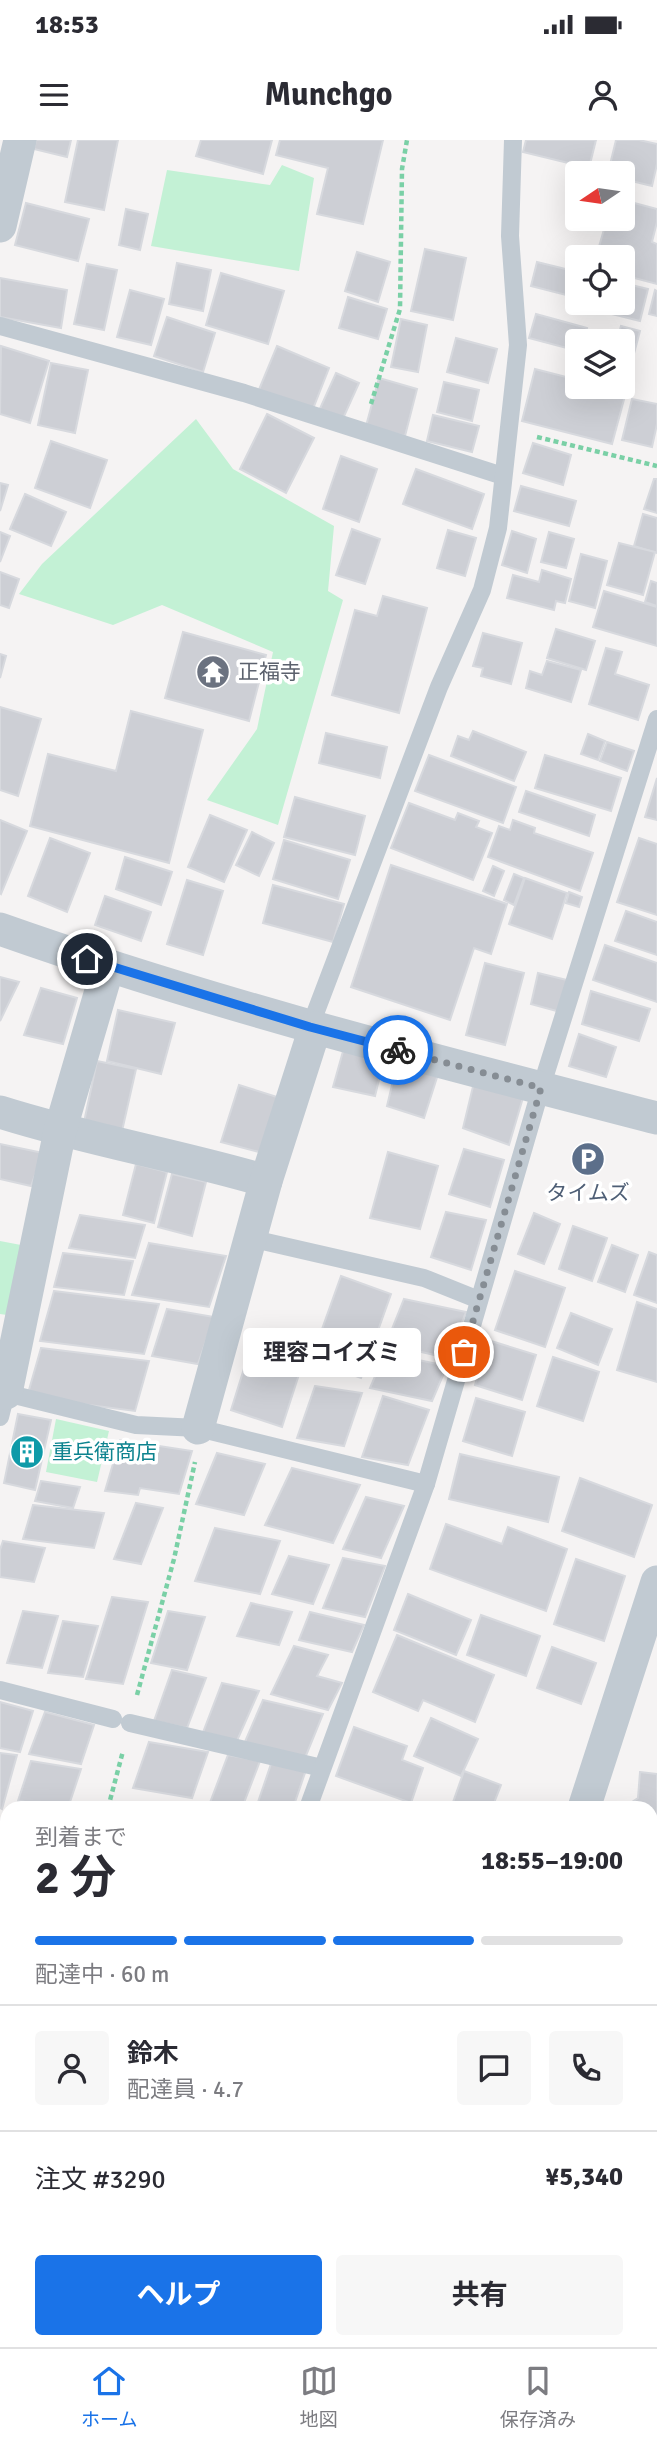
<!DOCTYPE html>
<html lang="ja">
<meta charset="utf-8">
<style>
body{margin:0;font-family:Signika,"Noto Sans JP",sans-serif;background:#f7f7f7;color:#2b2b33;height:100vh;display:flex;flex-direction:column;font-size:26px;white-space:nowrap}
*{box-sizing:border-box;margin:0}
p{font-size:23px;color:#7c7c81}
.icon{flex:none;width:38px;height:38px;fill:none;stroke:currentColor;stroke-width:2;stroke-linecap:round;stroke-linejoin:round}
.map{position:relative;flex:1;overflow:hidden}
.details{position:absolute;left:0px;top:1661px;width:658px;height:548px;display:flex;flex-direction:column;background:#fff;border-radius:21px 21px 0 0;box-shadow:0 7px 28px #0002}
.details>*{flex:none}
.needle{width:46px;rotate:257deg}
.tools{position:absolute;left:565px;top:21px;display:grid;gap:14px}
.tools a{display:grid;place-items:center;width:70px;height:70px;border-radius:7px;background:#fff;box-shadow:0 7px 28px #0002;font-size:35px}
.pin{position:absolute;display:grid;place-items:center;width:60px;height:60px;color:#fff;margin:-30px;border:4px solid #fff;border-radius:50%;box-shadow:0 2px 7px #0007}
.courier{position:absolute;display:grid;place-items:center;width:70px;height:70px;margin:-35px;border:5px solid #1a73e8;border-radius:50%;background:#fff;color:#222;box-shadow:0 2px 9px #0007}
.bubble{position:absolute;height:49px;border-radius:7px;background:#fff;box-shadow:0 7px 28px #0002;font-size:23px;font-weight:700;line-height:49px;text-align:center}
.summary em{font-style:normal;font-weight:700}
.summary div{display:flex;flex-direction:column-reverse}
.summary{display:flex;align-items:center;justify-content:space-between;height:119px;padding:0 35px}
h1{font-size:46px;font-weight:700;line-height:52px}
.bar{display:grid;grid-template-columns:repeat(4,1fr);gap:10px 7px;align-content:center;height:84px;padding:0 35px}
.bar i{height:9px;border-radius:5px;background:#e1e1e2}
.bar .current{background:#1a73e8}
.bar p{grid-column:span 4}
.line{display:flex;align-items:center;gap:18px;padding:0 35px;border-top:2px solid #e1e1e2}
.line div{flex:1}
.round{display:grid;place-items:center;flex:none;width:74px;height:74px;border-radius:7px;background:#f7f7f7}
.action{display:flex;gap:14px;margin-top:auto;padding:14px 35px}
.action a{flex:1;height:80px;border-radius:7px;background:#1a73e8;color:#fff;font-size:28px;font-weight:700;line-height:80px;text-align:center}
.action a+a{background:#f7f7f7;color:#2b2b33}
.status{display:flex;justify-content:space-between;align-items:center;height:49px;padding:0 35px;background:#fff;direction:ltr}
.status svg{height:19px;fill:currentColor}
header{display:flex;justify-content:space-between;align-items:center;height:91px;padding:0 35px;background:#fff;font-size:32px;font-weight:700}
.dock{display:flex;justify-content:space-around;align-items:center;height:98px;border-top:2px solid #e1e1e2;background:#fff;font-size:19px;color:#7c7c81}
.dock a{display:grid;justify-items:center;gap:4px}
.dock .current{color:#1a73e8}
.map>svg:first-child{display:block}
.green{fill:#c3f1d5}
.building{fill:#cdcfd5;stroke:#d7d9de;stroke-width:2}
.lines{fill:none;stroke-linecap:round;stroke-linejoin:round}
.path{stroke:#7ad0a6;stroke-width:4.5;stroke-dasharray:5 3.5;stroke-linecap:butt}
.service{stroke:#c1cad2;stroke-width:18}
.minor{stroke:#c1cad2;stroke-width:33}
.done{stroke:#868d94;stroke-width:7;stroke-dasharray:0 12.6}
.route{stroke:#1a73e8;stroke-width:9}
.labels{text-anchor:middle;stroke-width:7;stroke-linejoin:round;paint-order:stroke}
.worship-label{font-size:21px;fill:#5b616d;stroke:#fff;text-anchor:start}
.service-label{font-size:21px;fill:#4e5e75;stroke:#fff}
.culture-label{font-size:21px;fill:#0d838f;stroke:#fff;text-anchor:start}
</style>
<div class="status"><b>18:53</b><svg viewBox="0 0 49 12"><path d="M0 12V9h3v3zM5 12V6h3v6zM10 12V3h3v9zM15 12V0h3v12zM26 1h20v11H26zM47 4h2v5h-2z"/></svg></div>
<header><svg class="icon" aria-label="menu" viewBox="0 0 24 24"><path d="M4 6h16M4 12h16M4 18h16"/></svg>Munchgo<svg class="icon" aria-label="person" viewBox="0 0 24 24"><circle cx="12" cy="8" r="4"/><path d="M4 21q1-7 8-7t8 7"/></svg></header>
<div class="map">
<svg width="657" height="2207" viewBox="0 0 657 2207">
<rect width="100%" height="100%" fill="#f5f3f3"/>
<g class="green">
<path d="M282,25L314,38L299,131L151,106L167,30L270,45Z"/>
<path d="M196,279L233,329L334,386L328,451L343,460L278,685L207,660L257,589L273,512L162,465L113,485L19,454L42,424Z"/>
<path d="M0,1101L21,1105L7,1175L0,1174Z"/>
<path d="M56,1279L109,1291L97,1342L46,1332Z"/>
</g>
<g class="building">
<path d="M36,0H71L67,17L34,9Z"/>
<path d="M78,0H118L104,70L65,62Z"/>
<path d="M201,0H272L263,34L196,16Z"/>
<path d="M280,0H383L363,84L317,74L328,28L276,15Z"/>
<path d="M526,0H596L589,28L523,12Z"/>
<path d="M616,0H639L657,4V24L652,46L623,39V33H608Z"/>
<path d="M623,60L657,69V82L652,102L657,104V144L623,135V117H596L607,79H623Z"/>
<path d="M26,63L89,79L78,121L15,105Z"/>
<path d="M126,69L148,74L140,110L119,105Z"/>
<path d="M425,109L466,118L453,180L411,171Z"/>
<path d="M357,112L390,122L378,162L345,151Z"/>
<path d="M537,122L578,132V158L531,146Z"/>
<path d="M177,123L211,130L203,171L169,164Z"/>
<path d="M87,124L117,130L104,190L74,184Z"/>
<path d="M221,133L284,151L268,204L206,185Z"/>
<path d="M0,138L67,150L61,188L0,177Z"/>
<path d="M623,143L648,149L640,181L600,171L602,163H623Z"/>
<path d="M130,150L164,159L151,205L117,197Z"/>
<path d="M655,150L657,151V176L649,174Z"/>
<path d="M348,157L387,169L378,199L339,188Z"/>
<path d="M536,174L587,188L584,201H578V211L529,198Z"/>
<path d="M167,177L215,193L203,232L154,216Z"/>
<path d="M401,179L427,185L418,232L391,227Z"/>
<path d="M621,186L640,191L631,225L623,223V201H591L594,191L618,197Z"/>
<path d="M456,198L497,209L488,243L447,232Z"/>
<path d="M1,206L49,221L30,283L0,274Z"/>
<path d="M277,206L329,228L311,274L258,252Z"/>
<path d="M51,223L88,230L75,293L38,285Z"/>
<path d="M535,229L578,240V247H604L626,252L612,304L522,281Z"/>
<path d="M336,233L359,243L341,283L318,273Z"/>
<path d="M379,238L417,249L405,296L366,286Z"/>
<path d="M444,242L479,250L472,281L437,272Z"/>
<path d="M632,259L657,264V284L652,307L622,300Z"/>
<path d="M267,274L314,298L286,353L240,329Z"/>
<path d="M433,275L479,286L472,312L427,301Z"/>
<path d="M51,301L107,320L90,368L35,348Z"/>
<path d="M533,303L571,315L563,345L523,333Z"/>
<path d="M341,316L377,329L359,382L323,369Z"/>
<path d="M416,329L484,354L472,389L403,364Z"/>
<path d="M654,339H657V373L644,369Z"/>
<path d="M0,343L8,345L0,371Z"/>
<path d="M521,346L576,361L569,386L514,371Z"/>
<path d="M25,354L66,372L51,406L10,389Z"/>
<path d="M643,374L657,378V413L634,406Z"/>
<path d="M352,389L380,399L365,444L336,435Z"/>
<path d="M448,390L476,398L465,436L437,428Z"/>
<path d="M512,391L536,399L527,433L502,425Z"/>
<path d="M0,392L10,396L0,422Z"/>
<path d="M549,392L574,399L566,428L541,422Z"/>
<path d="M619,403L655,412L643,455L607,445Z"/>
<path d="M581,414L607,421L595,468L569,461Z"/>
<path d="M542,430L571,439L565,463L556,461L554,470L507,458L513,435L539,442Z"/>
<path d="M0,432L19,439L9,468L0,465Z"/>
<path d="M651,441L657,443V466L645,462Z"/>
<path d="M604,451L657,467V506L593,487Z"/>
<path d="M383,456L427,468L399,573L332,555L355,470L377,476Z"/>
<path d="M556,489L595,501L586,530L547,518Z"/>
<path d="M183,492L266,515L249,581L165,558Z"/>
<path d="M483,493L522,503L511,544L481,536L483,528L473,526Z"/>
<path d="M606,508L622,512L615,534L649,545L638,580L589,564Z"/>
<path d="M0,514L6,516L0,538Z"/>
<path d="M547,521L581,530L571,562L526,548L530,531L542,535Z"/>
<path d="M0,567L41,579L18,656L0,650Z"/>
<path d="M131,571L203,590L169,723L30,686L48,614L116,631Z"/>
<path d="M473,591L526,612L514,641L451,616L458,596L469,600Z"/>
<path d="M326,593L387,607L380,638L319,623Z"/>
<path d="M588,594L605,601L598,620L581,614Z"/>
<path d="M607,602L634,611L627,631L600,621Z"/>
<path d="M429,615L516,647L503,683L415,651Z"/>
<path d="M545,615L621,638L611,671L535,648Z"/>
<path d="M657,638V680L645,677Z"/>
<path d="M526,651L595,675L589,696L519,672Z"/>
<path d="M295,657L365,676L355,715L284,697Z"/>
<path d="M409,663L455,680L458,673L479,681L476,687L492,693L473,740L391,708Z"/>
<path d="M210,675L247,690L224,742L188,727Z"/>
<path d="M0,680L27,691L1,754L0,753Z"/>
<path d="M513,680L535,688L534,693L593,713L580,751L488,717L499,686L510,690Z"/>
<path d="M252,692L274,703L259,736L236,725Z"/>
<path d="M50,698L90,713L67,772L28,756Z"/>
<path d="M639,698L657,704V775L617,762Z"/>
<path d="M284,700L350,720L338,759L273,739Z"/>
<path d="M125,717L172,732L161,765L116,749Z"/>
<path d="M391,725L507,764L491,814L474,808L450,880L351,847Z"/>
<path d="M493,726L504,731L494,756L483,751Z"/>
<path d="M514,734L524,738L514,765L504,760Z"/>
<path d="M525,738L567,753L552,799L509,784Z"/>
<path d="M187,740L223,751L203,815L167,804Z"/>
<path d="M273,745L344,764L333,802L263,783Z"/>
<path d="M569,752L582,757L579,767L566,763Z"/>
<path d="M105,756L151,772L141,801L95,785Z"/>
<path d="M626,771L657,782V815L615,801Z"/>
<path d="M605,805L657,823V862L593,840Z"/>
<path d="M485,823L524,833L505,905L466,895Z"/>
<path d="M538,833L571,841L564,873L531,864Z"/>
<path d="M0,837L19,842L0,881Z"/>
<path d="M41,848L77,858L63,904L24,895Z"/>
<path d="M591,851L650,869L639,901L582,884Z"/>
<path d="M118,870L175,883L161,934L107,921Z"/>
<path d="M579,894L616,907L606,937L569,926Z"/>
<path d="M347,897L387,907L375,956L333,947Z"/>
<path d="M400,911L441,925L424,978L387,966Z"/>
<path d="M97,921L136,929L122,991L84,982Z"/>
<path d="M476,934L525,951L509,1005L463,988Z"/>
<path d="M239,945L280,958L263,1013L221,1002Z"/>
<path d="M0,1004L43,1013L31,1046L0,1039Z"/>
<path d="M464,1009L504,1020L490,1067L449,1054Z"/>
<path d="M388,1012L438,1026L420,1089L370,1078Z"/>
<path d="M136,1024L167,1032L154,1083L123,1075Z"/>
<path d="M172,1034L206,1042L192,1096L158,1087Z"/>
<path d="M446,1072L486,1080L471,1130L431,1117Z"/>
<path d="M534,1073L560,1084L544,1124L518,1114Z"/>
<path d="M80,1075L145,1085L135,1118L69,1108Z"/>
<path d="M573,1086L607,1098L592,1141L559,1129Z"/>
<path d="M149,1103L226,1116L209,1167L132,1155Z"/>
<path d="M612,1105L638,1115L625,1152L598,1142Z"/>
<path d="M649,1112L657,1115V1163L634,1155Z"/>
<path d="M63,1113L133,1121L124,1155L54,1147Z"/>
<path d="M515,1131L565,1148L545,1207L495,1190Z"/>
<path d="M341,1136L391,1154L361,1238L311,1220Z"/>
<path d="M54,1151L159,1164L144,1214L40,1201Z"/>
<path d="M404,1159L466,1172L448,1218L386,1204Z"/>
<path d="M637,1162L657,1169V1242L617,1230Z"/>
<path d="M167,1169L214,1177L198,1224L152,1216Z"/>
<path d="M571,1173L612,1189L598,1225L557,1208Z"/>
<path d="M488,1200L536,1215L522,1260L475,1245Z"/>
<path d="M252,1203L304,1219L282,1287L231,1270Z"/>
<path d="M41,1208L149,1221L135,1271L27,1257Z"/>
<path d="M385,1213L447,1226L432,1261L370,1248Z"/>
<path d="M553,1217L599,1232L583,1281L537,1266Z"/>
<path d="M315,1246L362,1253L344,1306L297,1298Z"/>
<path d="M383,1256L429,1270L408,1325L362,1317Z"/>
<path d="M476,1258L525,1272L512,1316L463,1301Z"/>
<path d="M18,1274L51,1280L35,1350L4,1343Z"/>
<path d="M120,1300L192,1311L179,1354L140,1348L138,1355L105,1351Z"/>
<path d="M217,1313L265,1324L244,1375L196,1364Z"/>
<path d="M460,1314L559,1337L548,1382L449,1359Z"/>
<path d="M292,1328L360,1345L333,1403L265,1385Z"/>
<path d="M580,1338L652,1365L634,1417L562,1391Z"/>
<path d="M41,1341L80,1347L73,1368L35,1361Z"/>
<path d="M366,1357L404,1366L381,1418L343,1409Z"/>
<path d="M136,1363L163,1368L141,1424L114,1419Z"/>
<path d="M33,1365L104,1373L94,1408L23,1399Z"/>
<path d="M446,1384L502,1404L508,1387L567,1409L546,1471L430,1429Z"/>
<path d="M215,1388L280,1401L260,1454L195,1441Z"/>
<path d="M3,1401L45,1408L34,1442L0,1437V1410Z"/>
<path d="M289,1416L329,1425L313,1464L272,1454Z"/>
<path d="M343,1418L385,1426L365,1477L323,1468Z"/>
<path d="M576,1419L625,1436L604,1501L554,1484Z"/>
<path d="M408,1454L471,1480L456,1515L394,1490Z"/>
<path d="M112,1457L148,1462L123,1544L86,1539Z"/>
<path d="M251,1463L292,1472L279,1505L237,1496Z"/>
<path d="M23,1471L58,1476L42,1528L7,1523Z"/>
<path d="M168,1471L205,1477L187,1530L151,1523Z"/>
<path d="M310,1472L364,1485L352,1512L299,1500Z"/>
<path d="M481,1475L540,1496L526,1536L467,1515Z"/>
<path d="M63,1481L98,1486L83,1537L48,1533Z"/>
<path d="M397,1495L494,1535L475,1582L423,1560L418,1571L373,1552Z"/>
<path d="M294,1506L328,1515L317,1536L342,1543L328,1570L271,1554Z"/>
<path d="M552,1507L596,1523L581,1564L537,1548Z"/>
<path d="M172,1530L206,1538L187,1588L154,1581Z"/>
<path d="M222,1543L259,1551L236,1603L202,1595Z"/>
<path d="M263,1560L323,1574L305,1618L244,1604Z"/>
<path d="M0,1562L33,1571L20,1612L0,1608Z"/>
<path d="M45,1572L94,1585L81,1624L29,1614Z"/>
<path d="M431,1578L478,1599L461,1636L414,1616Z"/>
<path d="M354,1587L407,1606L402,1620L423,1628L411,1663L336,1636Z"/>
<path d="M149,1602L208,1612L192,1658L133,1648Z"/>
<path d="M0,1613L17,1615L2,1669L0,1668Z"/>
<path d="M228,1615L260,1621L242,1668H208Z"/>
<path d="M31,1621L81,1629L68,1668L18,1661Z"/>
<path d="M271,1624L306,1630L293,1668H256Z"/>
<path d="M464,1631L501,1645L492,1668H451Z"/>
<path d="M640,1632L657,1634V1691H651V1668H623L638,1658Z"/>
<path d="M0,1690L7,1691L0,1724Z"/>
<path d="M653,1706H657V1771L651,1770Z"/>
<path d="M0,1733L7,1735L0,1765Z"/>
<path d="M651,1781L657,1782V1847H651Z"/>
<path d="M0,1843L7,1846L0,1871Z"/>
<path d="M0,2021L7,2023V2086L0,2084Z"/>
<path d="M0,2096L7,2098V2137L0,2153Z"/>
<path d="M654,2122H657V2168H652Z"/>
<path d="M64,2202H116L113,2207H61Z"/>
<path d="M208,2202H259L257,2207H206Z"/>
<path d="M305,2202H343L359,2207H303Z"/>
<path d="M348,2202H383L381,2207H365Z"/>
<path d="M461,2202H504L503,2207H460Z"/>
<path d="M511,2202H544V2205Z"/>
</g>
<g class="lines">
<g class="path">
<path d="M371,264L400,169L402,29L407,0"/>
<path d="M537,297L657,326"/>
<path d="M137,1555L174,1419L195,1322"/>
<path d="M108,1668L123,1611"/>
<path d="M0,1897L7,1889"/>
<path d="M0,2092L7,2095"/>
</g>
<g class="service">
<path d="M0,186L244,253L503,336"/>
<path d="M310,887L439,547L482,450L498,388L518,205L510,96L513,0"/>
<path d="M249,1098L424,1138L479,1160"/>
<path d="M0,1277L6,1253L136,1285L198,1288L426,1344"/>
<path d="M0,1550L113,1579"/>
<path d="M130,1583L322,1628"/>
<path d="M308,1668L426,1344L541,948L657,579"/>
<path d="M125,2207L127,2202"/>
</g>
<g class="minor">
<path d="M0,86L20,0"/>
<path d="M0,789C215,865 436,921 657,978"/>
<path d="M0,972C88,1000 178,1015 266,1041"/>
<path d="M6,1253L60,991L108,827"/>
<path d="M198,1288L266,1041L315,888"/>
<path d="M584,1668L657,1442"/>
<path d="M651,1972H657"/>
<path d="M411,2207L413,2202"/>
</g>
</g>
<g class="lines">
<path class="done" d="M398,910L541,948L464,1212"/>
<path class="route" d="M87,819L310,887L398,910"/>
</g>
<defs>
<g id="temple-disc" transform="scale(1.75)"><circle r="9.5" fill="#6b7280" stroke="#fff"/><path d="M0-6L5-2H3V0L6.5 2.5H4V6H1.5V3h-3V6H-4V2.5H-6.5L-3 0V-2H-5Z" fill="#fff"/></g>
<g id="parking-disc" transform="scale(1.75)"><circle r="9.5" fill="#5c6f8a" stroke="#fff"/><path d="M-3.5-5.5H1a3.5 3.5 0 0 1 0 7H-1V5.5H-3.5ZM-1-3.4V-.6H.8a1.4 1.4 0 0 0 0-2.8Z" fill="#fff"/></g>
<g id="building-disc" transform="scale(1.75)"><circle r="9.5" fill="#0f9aa8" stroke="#fff"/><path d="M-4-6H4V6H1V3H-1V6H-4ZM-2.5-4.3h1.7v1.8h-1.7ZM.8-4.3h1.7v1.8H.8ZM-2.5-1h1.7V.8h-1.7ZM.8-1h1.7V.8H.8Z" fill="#fff"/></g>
</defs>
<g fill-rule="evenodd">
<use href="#temple-disc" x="213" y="532"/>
<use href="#parking-disc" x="588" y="1019"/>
<use href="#building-disc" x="27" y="1312"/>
</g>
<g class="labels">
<g class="worship-label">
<text x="238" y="539">正福寺</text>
</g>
<g class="service-label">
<text x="588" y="1060">タイムズ</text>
</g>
<g class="culture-label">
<text x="52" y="1319">重兵衛商店</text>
</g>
</g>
</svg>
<div class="tools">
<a><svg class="needle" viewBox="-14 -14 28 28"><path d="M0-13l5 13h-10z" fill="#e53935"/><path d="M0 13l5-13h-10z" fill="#7c7c81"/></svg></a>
<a><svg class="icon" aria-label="locate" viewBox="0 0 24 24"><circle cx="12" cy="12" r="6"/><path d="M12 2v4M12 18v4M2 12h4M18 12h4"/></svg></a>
<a><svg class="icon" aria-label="layers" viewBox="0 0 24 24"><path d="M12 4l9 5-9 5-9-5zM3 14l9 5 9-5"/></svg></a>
</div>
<div class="pin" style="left:464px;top:1212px;background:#ea580c"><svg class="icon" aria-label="bag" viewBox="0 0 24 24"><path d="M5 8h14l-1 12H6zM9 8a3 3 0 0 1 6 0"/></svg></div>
<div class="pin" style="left:87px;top:819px;background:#1f2937"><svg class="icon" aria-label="home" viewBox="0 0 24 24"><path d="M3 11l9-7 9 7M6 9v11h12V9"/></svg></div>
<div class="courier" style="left:398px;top:910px"><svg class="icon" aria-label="bike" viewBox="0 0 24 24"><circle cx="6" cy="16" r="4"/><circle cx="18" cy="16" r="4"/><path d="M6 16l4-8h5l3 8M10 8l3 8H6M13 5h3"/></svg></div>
<div class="bubble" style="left:243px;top:1188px;width:178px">理容コイズミ</div>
<section class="details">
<div class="summary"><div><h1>2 分</h1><p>到着まで</p></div><em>18:55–19:00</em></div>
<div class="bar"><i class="current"></i><i class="current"></i><i class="current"></i><i></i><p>配達中 · 60 m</p></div>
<div class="line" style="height:126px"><a class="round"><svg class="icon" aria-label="person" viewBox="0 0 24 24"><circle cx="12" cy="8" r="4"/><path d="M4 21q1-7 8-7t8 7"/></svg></a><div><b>鈴木</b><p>配達員 · 4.7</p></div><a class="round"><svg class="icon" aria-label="chat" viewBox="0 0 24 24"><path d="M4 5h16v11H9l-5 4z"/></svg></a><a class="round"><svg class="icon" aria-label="phone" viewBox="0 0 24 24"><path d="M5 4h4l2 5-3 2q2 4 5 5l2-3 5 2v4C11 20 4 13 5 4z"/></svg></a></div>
<div class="line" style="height:91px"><div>注文 #3290</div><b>¥5,340</b></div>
<div class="action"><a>ヘルプ</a><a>共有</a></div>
</section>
</div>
<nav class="dock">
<a class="current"><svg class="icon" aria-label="home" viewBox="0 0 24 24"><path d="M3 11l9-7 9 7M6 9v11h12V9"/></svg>ホーム</a>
<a><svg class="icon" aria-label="map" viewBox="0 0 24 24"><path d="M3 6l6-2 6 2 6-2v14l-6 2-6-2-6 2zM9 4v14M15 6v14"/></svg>地図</a>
<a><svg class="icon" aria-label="saved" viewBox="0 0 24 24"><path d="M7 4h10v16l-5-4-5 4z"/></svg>保存済み</a>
</nav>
